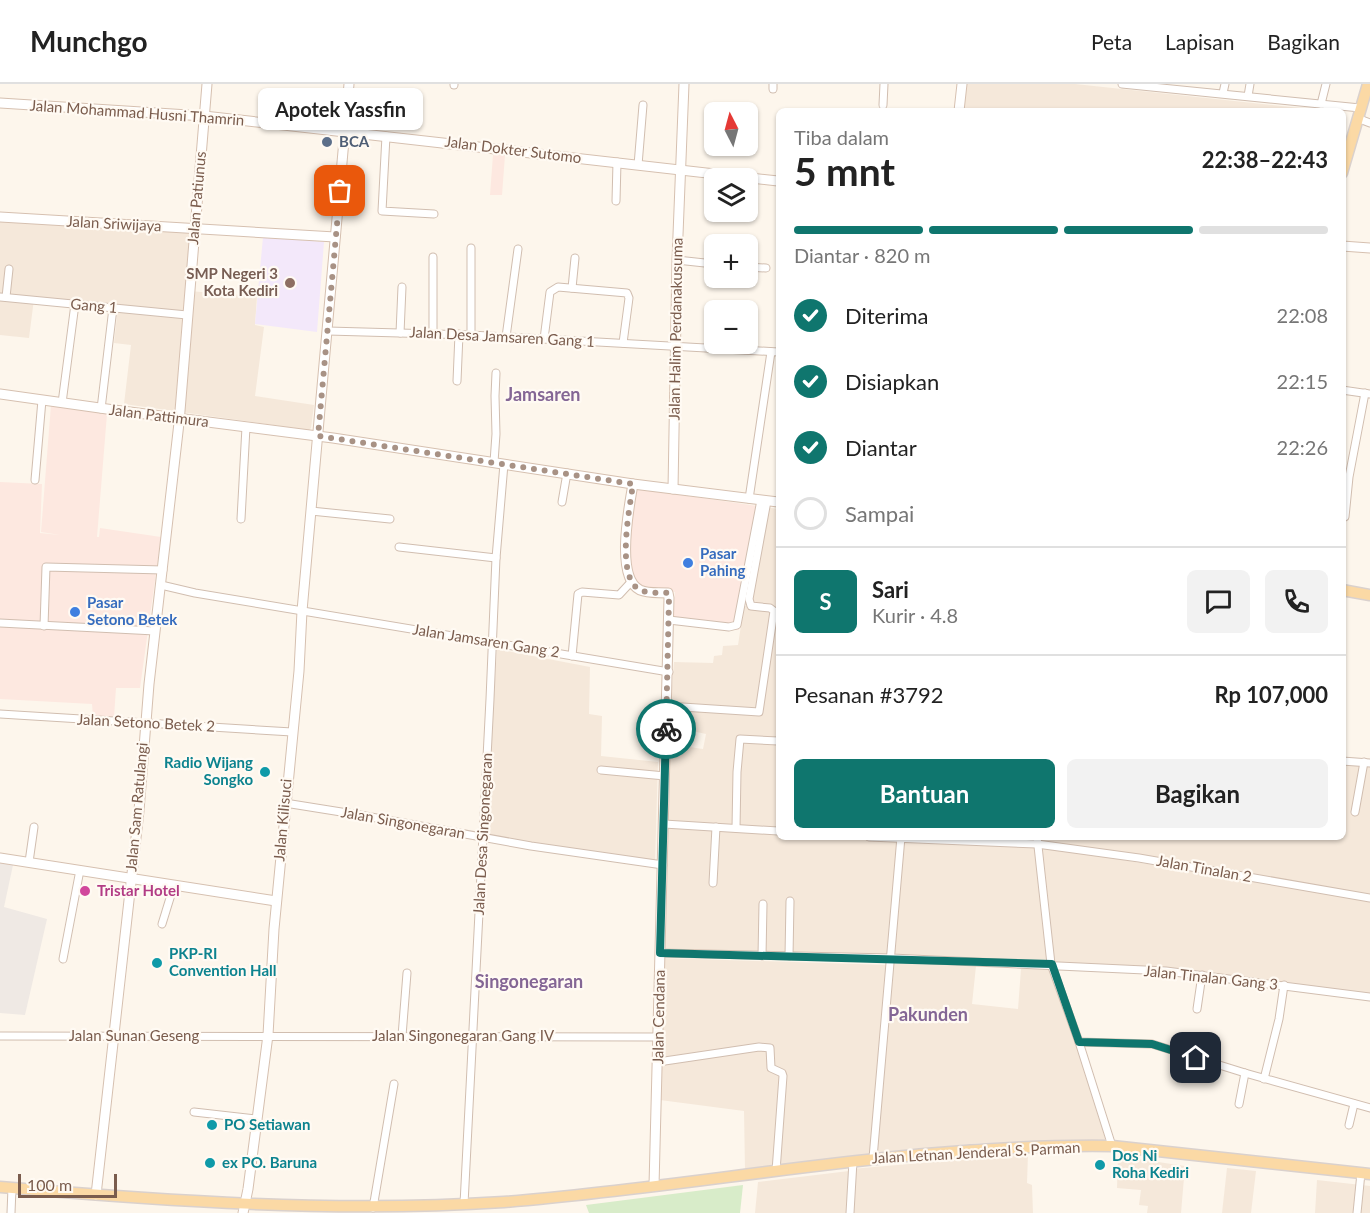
<!DOCTYPE html>
<html lang="id">
<meta charset="utf-8">
<style>
body{margin:0;font-family:Lato,sans-serif;background:#f2f2f2;color:#222;height:100vh;display:flex;flex-direction:column;font-size:22px;white-space:nowrap}
*{box-sizing:border-box;margin:0}
p{font-size:20px;color:#767676}
.icon{flex:none;width:33px;height:33px;fill:none;stroke:currentColor;stroke-width:2;stroke-linecap:round;stroke-linejoin:round}
.map{position:relative;flex:1;overflow:hidden}
.sheet{position:absolute;left:776px;top:24px;width:570px;height:732px;display:flex;flex-direction:column;background:#fff;border-radius:9px;box-shadow:0 2px 4px #0004}
.sheet>*{flex:none}
.needle{width:39px;rotate:354deg}
.fabs{position:absolute;left:704px;top:18px;display:grid;gap:12px}
.fabs a{display:grid;place-items:center;width:54px;height:54px;border-radius:9px;background:#fff;box-shadow:0 2px 4px #0004;font-size:30px}
.scale{position:absolute;left:18px;bottom:15px;width:99px;box-sizing:border-box;padding-left:6px;border:3px solid #7a5c4d;border-top:0;font-size:16px;line-height:21px;white-space:nowrap;color:#7a5c4d;-webkit-text-stroke:4px #fffaf3;paint-order:stroke}
.pin{position:absolute;display:grid;place-items:center;width:51px;height:51px;color:#fff;margin:-26px;border-radius:12px;box-shadow:0 3px 9px #0006}
.courier{position:absolute;display:grid;place-items:center;width:60px;height:60px;margin:-30px;border:4px solid #0f766e;border-radius:50%;background:#fff;color:#222;box-shadow:0 2px 8px #0007}
.bubble{position:absolute;height:42px;border-radius:9px;background:#fff;box-shadow:0 2px 4px #0004;font-size:20px;font-weight:700;line-height:42px;text-align:center}
.head em{font-style:normal;font-weight:700}
.head div{display:flex;flex-direction:column-reverse}
.head{display:flex;align-items:center;justify-content:space-between;height:102px;padding:0 18px}
h1{font-size:39px;font-weight:700;line-height:45px}
.bar{display:grid;grid-template-columns:repeat(4,1fr);gap:9px 6px;align-content:center;height:72px;padding:0 18px}
.bar i{height:8px;border-radius:4px;background:#e0e0e0}
.bar .selected{background:#0f766e}
.bar p{grid-column:span 4}
.line{display:flex;align-items:center;gap:15px;padding:0 18px;border-top:2px solid #e0e0e0}
.line div{flex:1}
.round{display:grid;place-items:center;flex:none;width:63px;height:63px;border-radius:9px;background:#f2f2f2}
ol{padding:0 18px;list-style:none}
li{display:flex;align-items:center;gap:18px;height:66px}
li p{margin-inline-start:auto}
li .icon{padding:6px;border-radius:50%;background:#0f766e;color:#fff;stroke-width:4}
li:last-child{color:#767676}
li i{width:33px;height:33px;border:3px solid #e0e0e0;border-radius:50%}
.button{display:flex;gap:12px;margin-top:auto;padding:12px 18px}
.button a{flex:1;height:69px;border-radius:9px;background:#0f766e;color:#fff;font-size:24px;font-weight:700;line-height:69px;text-align:center}
.button a+a{background:#f2f2f2;color:#222}
header{display:flex;align-items:center;gap:36px;box-sizing:border-box;height:84px;padding:0 30px;background:#fff;border-bottom:2px solid #e0e0e0}
header strong{font-size:28px}
nav{display:flex;gap:33px;margin-inline-start:auto;font-size:21px}
.map>svg:first-child{display:block}
.residential{fill:#f5e8da}
.commercial{fill:#fde8e0}
.industrial{fill:#efe9e4}
.education{fill:#f3e8fa}
.green{fill:#d8ecc9}
.lines{fill:none;stroke-linecap:round;stroke-linejoin:round}
.street-casing{stroke:#d1beb0;stroke-width:9}
.secondary-casing{stroke:#d6c0b0;stroke-width:11}
.primary-casing{stroke:#dad1cd;stroke-width:13}
.street{stroke:#fff;stroke-width:7}
.secondary{stroke:#fff;stroke-width:9}
.primary{stroke:#fbd9a5;stroke-width:10}
.done{stroke:#a89285;stroke-width:6;stroke-dasharray:0 10.8}
.route{stroke:#0f766e;stroke-width:8}
.service-dot{fill:#5c6f8a;stroke:#fffaf3;stroke-width:2}
.education-dot{fill:#8d6e63;stroke:#fffaf3;stroke-width:2}
.shop-dot{fill:#3f7fe0;stroke:#fffaf3;stroke-width:2}
.culture-dot{fill:#0f9aa8;stroke:#fffaf3;stroke-width:2}
.hotel-dot{fill:#d1479c;stroke:#fffaf3;stroke-width:2}
.labels{text-anchor:middle;stroke-width:4.5;stroke-linejoin:round;paint-order:stroke}
.street-label{font-size:15px;fill:#7a5c4d;stroke:#fffaf3}
.service-label{font-size:15px;font-weight:bold;fill:#4e5e75;stroke:#fffaf3;text-anchor:start}
.education-label{font-size:15px;font-weight:bold;fill:#785e54;stroke:#fffaf3;text-anchor:end}
.shop-label{font-size:15px;font-weight:bold;fill:#366cbe;stroke:#fffaf3;text-anchor:start}
.culture-label{font-size:15px;font-weight:bold;fill:#0d838f;stroke:#fffaf3;text-anchor:start}
.hotel-label{font-size:15px;font-weight:bold;fill:#b23c85;stroke:#fffaf3;text-anchor:start}
.quarter-label{font-size:18px;font-weight:bold;fill:#846695;stroke:#fffaf3}
</style>
<header>
<strong>Munchgo</strong>
<nav><a>Peta</a><a>Lapisan</a><a>Bagikan</a></nav>
</header>
<div class="map">
<svg width="1370" height="1129" viewBox="0 0 1370 1129">
<rect width="100%" height="100%" fill="#fdf6ec"/>
<g class="residential">
<path d="M966,0H1075L1328,27H963Z"/>
<path d="M0,138L192,149L188,207L257,212L255,241L264,243L255,312L314,321L311,344L309,346L124,320L131,261L114,259L118,223L34,215L29,254L0,251Z"/>
<path d="M765,423L778,425V745L667,737L669,660L703,665L706,650L669,642L674,578L713,579L714,572L722,571L723,562L738,561L744,522H749Z"/>
<path d="M497,565L590,583L589,630L602,632L601,672L658,678L655,779L485,751Z"/>
<path d="M1343,681L1370,682V811L1231,786L1040,757V753H1342Z"/>
<path d="M667,743L778,750V753H835L898,757L889,872L665,866Z"/>
<path d="M906,753H1033V758Z"/>
<path d="M904,759L1035,762L1048,878L894,872Z"/>
<path d="M1039,762L1370,817V911L1204,888L1054,878Z"/>
<path d="M663,874L889,881L870,1071L745,1086L744,1027L660,1016Z"/>
<path d="M894,879L976,882L972,920L1018,925L1021,885L1050,884L1072,946L1106,1057L979,1059L877,1070Z"/>
<path d="M1028,1070L1027,1099L1032,1101L1033,1129H850L851,1085Z"/>
<path d="M1118,1072L1185,1082L1181,1129H1147L1148,1122L1139,1121L1141,1106L1117,1104Z"/>
<path d="M1227,1084L1256,1087L1251,1129H1222Z"/>
<path d="M849,1087L846,1129H755L758,1098Z"/>
<path d="M1317,1096L1370,1102V1129H1315Z"/>
</g>
<g class="commercial">
<path d="M493,71H505L502,111H490Z"/>
<path d="M51,321L107,330L97,453H99L100,444L161,453L140,604H116L114,633H93L92,620L0,615V398L42,400L40,449L60,451L41,448Z"/>
<path d="M635,404L757,422L739,546L673,538L675,508L646,506L638,501L628,486Z"/>
</g>
<path class="industrial" d="M0,778L13,781L4,823L47,835L25,931L0,929Z"/>
<path class="education" d="M263,153L324,158L317,248L255,240Z"/>
<path class="green" d="M743,1101L740,1129H589L586,1121Z"/>
<g class="lines">
<g class="street-casing">
<g id="street">
<path d="M1122,0L1360,24"/>
<path d="M454,1V0"/>
<path d="M773,5V0"/>
<path d="M1223,9L1225,0"/>
<path d="M1248,12L1250,0"/>
<path d="M1321,20L1326,0"/>
<path d="M883,21L884,0"/>
<path d="M1357,34L1370,39"/>
<path d="M386,52L382,127L434,130"/>
<path d="M638,81L643,21"/>
<path d="M616,117L617,78"/>
<path d="M471,164V251"/>
<path d="M677,176L714,180"/>
<path d="M747,183L766,184"/>
<path d="M572,204L575,174"/>
<path d="M0,213L187,231"/>
<path d="M6,213L9,185"/>
<path d="M328,247L471,251L778,268"/>
<path d="M400,249L402,203"/>
<path d="M433,249V173"/>
<path d="M506,253L518,165"/>
<path d="M544,255L550,208L558,203L627,209L629,214L623,259"/>
<path d="M457,297L459,250"/>
<path d="M1342,306L1370,310"/>
<path d="M62,319L75,220"/>
<path d="M101,325L113,224"/>
<path d="M494,378L496,350L495,312L496,289"/>
<path d="M35,396L42,316"/>
<path d="M749,415L771,268"/>
<path d="M562,418L567,389"/>
<path d="M311,427L390,435"/>
<path d="M1342,434L1345,433L1349,393L1365,309"/>
<path d="M241,435L246,343"/>
<path d="M399,463L496,474"/>
<path d="M161,501L195,509L669,588"/>
<path d="M669,536L729,543L737,541L761,416"/>
<path d="M0,539L155,547"/>
<path d="M44,542L46,483L163,486"/>
<path d="M572,572L578,510L582,508L619,511L631,498"/>
<path d="M667,622L759,628L774,527L770,524L751,522L749,515L767,417"/>
<path d="M0,630L292,648"/>
<path d="M1342,677L1370,679"/>
<path d="M601,686L665,692"/>
<path d="M285,719L360,731L531,762L663,781"/>
<path d="M1355,728L1364,678"/>
<path d="M664,740L778,747"/>
<path d="M736,744L737,688L740,655L778,657"/>
<path d="M869,753L1037,760L1139,774L1370,814"/>
<path d="M1037,753L1051,880L1079,958L1112,1062"/>
<path d="M29,778L34,743"/>
<path d="M713,799L716,743"/>
<path d="M162,840L174,801"/>
<path d="M660,869L892,874L1166,887L1370,913"/>
<path d="M762,872L763,820"/>
<path d="M789,872L790,817"/>
<path d="M63,875L80,786"/>
<path d="M1197,925L1202,891"/>
<path d="M0,952L658,953"/>
<path d="M402,952L407,889"/>
<path d="M1079,958L1152,960L1245,989L1370,1024"/>
<path d="M658,978L759,963L770,964L771,984L782,989L783,992L776,1087"/>
<path d="M1264,995L1279,935L1284,901"/>
<path d="M1239,1020L1245,989"/>
<path d="M194,1028L256,1035"/>
<path d="M1349,1041L1354,1020"/>
<path d="M873,1074L901,753"/>
<path d="M464,1120L490,615L496,474L504,380"/>
<path d="M373,1124L394,1000"/>
<path d="M11,1129L12,1104"/>
<path d="M850,1129L853,1077"/>
<path d="M1357,1129L1361,1089"/>
</g>
</g>
<g class="secondary-casing">
<g id="secondary">
<path d="M0,19L204,32L778,97"/>
<path d="M959,27L962,0"/>
<path d="M0,133L335,153"/>
<path d="M1342,162L1370,164"/>
<path d="M0,310L114,326L333,354L633,400L778,418"/>
<path d="M633,400C629,423 615,494 640,506C649,510 659,508 668,509L669,514L654,1102"/>
<path d="M673,405L677,176L684,0"/>
<path d="M0,774L276,817"/>
<path d="M96,1111L139,727L149,600L179,339L207,0"/>
<path d="M243,1129L248,1105L268,951L274,845L299,587L302,527L349,0"/>
</g>
</g>
<g class="primary-casing">
<g id="primary">
<path d="M1342,89L1368,0"/>
<path d="M1342,506L1370,511"/>
<path d="M0,1103C167,1117 336,1129 504,1118C707,1102 907,1059 1112,1062L1370,1090"/>
</g>
</g>
<use href="#street" class="street"/>
<use href="#secondary" class="secondary"/>
<use href="#primary" class="primary"/>
</g>
<g class="lines">
<path class="done" d="M340,107L318,352L633,400C630,423 615,494 640,506C649,510 659,508 668,509L669,514L666,645"/>
<path class="route" d="M666,645L660,869L1052,880L1079,958L1152,960L1196,974"/>
</g>
<circle class="service-dot" cx="327" cy="58" r="6"/>
<circle class="education-dot" cx="290" cy="199" r="6"/>
<g class="shop-dot">
<circle cx="688" cy="479" r="6"/>
<circle cx="75" cy="528" r="6"/>
</g>
<g class="culture-dot">
<circle cx="265" cy="688" r="6"/>
<circle cx="157" cy="879" r="6"/>
<circle cx="212" cy="1041" r="6"/>
<circle cx="210" cy="1079" r="6"/>
<circle cx="1100" cy="1081" r="6"/>
</g>
<circle class="hotel-dot" cx="85" cy="807" r="6"/>
<g class="labels">
<g class="street-label">
<text transform="translate(137 29) rotate(4)" y="5">Jalan Mohammad Husni Thamrin</text>
<text transform="translate(513 66) rotate(7)" y="5">Jalan Dokter Sutomo</text>
<text transform="translate(197 114) rotate(-85)" y="5">Jalan Patiunus</text>
<text transform="translate(114 140) rotate(3)" y="5">Jalan Sriwijaya</text>
<text transform="translate(94 222) rotate(5)" y="5">Gang 1</text>
<text transform="translate(676 245) rotate(-89)" y="5">Jalan Halim Perdanakusuma</text>
<text transform="translate(502 253) rotate(3)" y="5">Jalan Desa Jamsaren Gang 1</text>
<text transform="translate(159 332) rotate(7)" y="5">Jalan Pattimura</text>
<text transform="translate(486 557) rotate(9)" y="5">Jalan Jamsaren Gang 2</text>
<text transform="translate(146 639) rotate(3)" y="5">Jalan Setono Betek 2</text>
<text transform="translate(137 723) rotate(-85)" y="5">Jalan Sam Ratulangi</text>
<text transform="translate(283 736) rotate(-85)" y="5">Jalan Kilisuci</text>
<text transform="translate(403 739) rotate(10)" y="5">Jalan Singonegaran</text>
<text transform="translate(483 750) rotate(-87)" y="5">Jalan Desa Singonegaran</text>
<text transform="translate(1204 785) rotate(10)" y="5">Jalan Tinalan 2</text>
<text transform="translate(1211 894) rotate(6)" y="5">Jalan Tinalan Gang 3</text>
<text transform="translate(659 933) rotate(-89)" y="5">Jalan Cendana</text>
<text x="134" y="957">Jalan Sunan Geseng</text>
<text x="463" y="957">Jalan Singonegaran Gang IV</text>
<text transform="translate(976 1069) rotate(-3)" y="5">Jalan Letnan Jenderal S. Parman</text>
</g>
<g class="service-label">
<text x="339" y="63">BCA</text>
</g>
<g class="education-label">
<text x="278" y="195">SMP Negeri 3<tspan x="278" dy="17">Kota Kediri</tspan></text>
</g>
<g class="shop-label">
<text x="700" y="475">Pasar<tspan x="700" dy="17">Pahing</tspan></text>
<text x="87" y="524">Pasar<tspan x="87" dy="17">Setono Betek</tspan></text>
</g>
<g class="culture-label">
<text x="253" y="684" text-anchor="end">Radio Wijang<tspan x="253" dy="17">Songko</tspan></text>
<text x="169" y="875">PKP-RI<tspan x="169" dy="17">Convention Hall</tspan></text>
<text x="224" y="1046">PO Setiawan</text>
<text x="1112" y="1077">Dos Ni<tspan x="1112" dy="17">Roha Kediri</tspan></text>
<text x="222" y="1084">ex PO. Baruna</text>
</g>
<g class="hotel-label">
<text x="97" y="812">Tristar Hotel</text>
</g>
<g class="quarter-label">
<text x="543" y="317">Jamsaren</text>
<text x="529" y="904">Singonegaran</text>
<text x="928" y="937">Pakunden</text>
</g>
</g>
</svg>
<div class="fabs">
<a><svg class="needle" viewBox="-14 -14 28 28"><path d="M0-13l5 13h-10z" fill="#e53935"/><path d="M0 13l5-13h-10z" fill="#767676"/></svg></a>
<a><svg class="icon" aria-label="layers" viewBox="0 0 24 24"><path d="M12 4l9 5-9 5-9-5zM3 14l9 5 9-5"/></svg></a>
<a>+</a>
<a>−</a>
</div>
<div class="scale">100 m</div>
<div class="pin" style="left:340px;top:107px;background:#ea580c"><svg class="icon" aria-label="bag" viewBox="0 0 24 24"><path d="M5 8h14l-1 12H6zM9 8a3 3 0 0 1 6 0"/></svg></div>
<div class="pin" style="left:1196px;top:974px;background:#1f2937"><svg class="icon" aria-label="home" viewBox="0 0 24 24"><path d="M3 11l9-7 9 7M6 9v11h12V9"/></svg></div>
<div class="courier" style="left:666px;top:645px"><svg class="icon" aria-label="bike" viewBox="0 0 24 24"><circle cx="6" cy="16" r="4"/><circle cx="18" cy="16" r="4"/><path d="M6 16l4-8h5l3 8M10 8l3 8H6M13 5h3"/></svg></div>
<div class="bubble" style="left:258px;top:4px;width:165px">Apotek Yassfin</div>
<section class="sheet">
<div class="head"><div><h1>5 mnt</h1><p>Tiba dalam</p></div><em>22:38–22:43</em></div>
<div class="bar"><i class="selected"></i><i class="selected"></i><i class="selected"></i><i></i><p>Diantar · 820 m</p></div>
<ol>
<li><svg class="icon" aria-label="check" viewBox="0 0 24 24"><path d="M5 12l5 5 9-10"/></svg>Diterima<p>22:08</p></li>
<li><svg class="icon" aria-label="check" viewBox="0 0 24 24"><path d="M5 12l5 5 9-10"/></svg>Disiapkan<p>22:15</p></li>
<li><svg class="icon" aria-label="check" viewBox="0 0 24 24"><path d="M5 12l5 5 9-10"/></svg>Diantar<p>22:26</p></li>
<li><i></i>Sampai</li>
</ol>
<div class="line" style="height:108px"><b class="round" style="background:#0f766e;color:#fff">S</b><div><b>Sari</b><p>Kurir · 4.8</p></div><a class="round"><svg class="icon" aria-label="chat" viewBox="0 0 24 24"><path d="M4 5h16v11H9l-5 4z"/></svg></a><a class="round"><svg class="icon" aria-label="phone" viewBox="0 0 24 24"><path d="M5 4h4l2 5-3 2q2 4 5 5l2-3 5 2v4C11 20 4 13 5 4z"/></svg></a></div>
<div class="line" style="height:78px"><div>Pesanan #3792</div><b>Rp 107,000</b></div>
<div class="button"><a>Bantuan</a><a>Bagikan</a></div>
</section>
</div>
